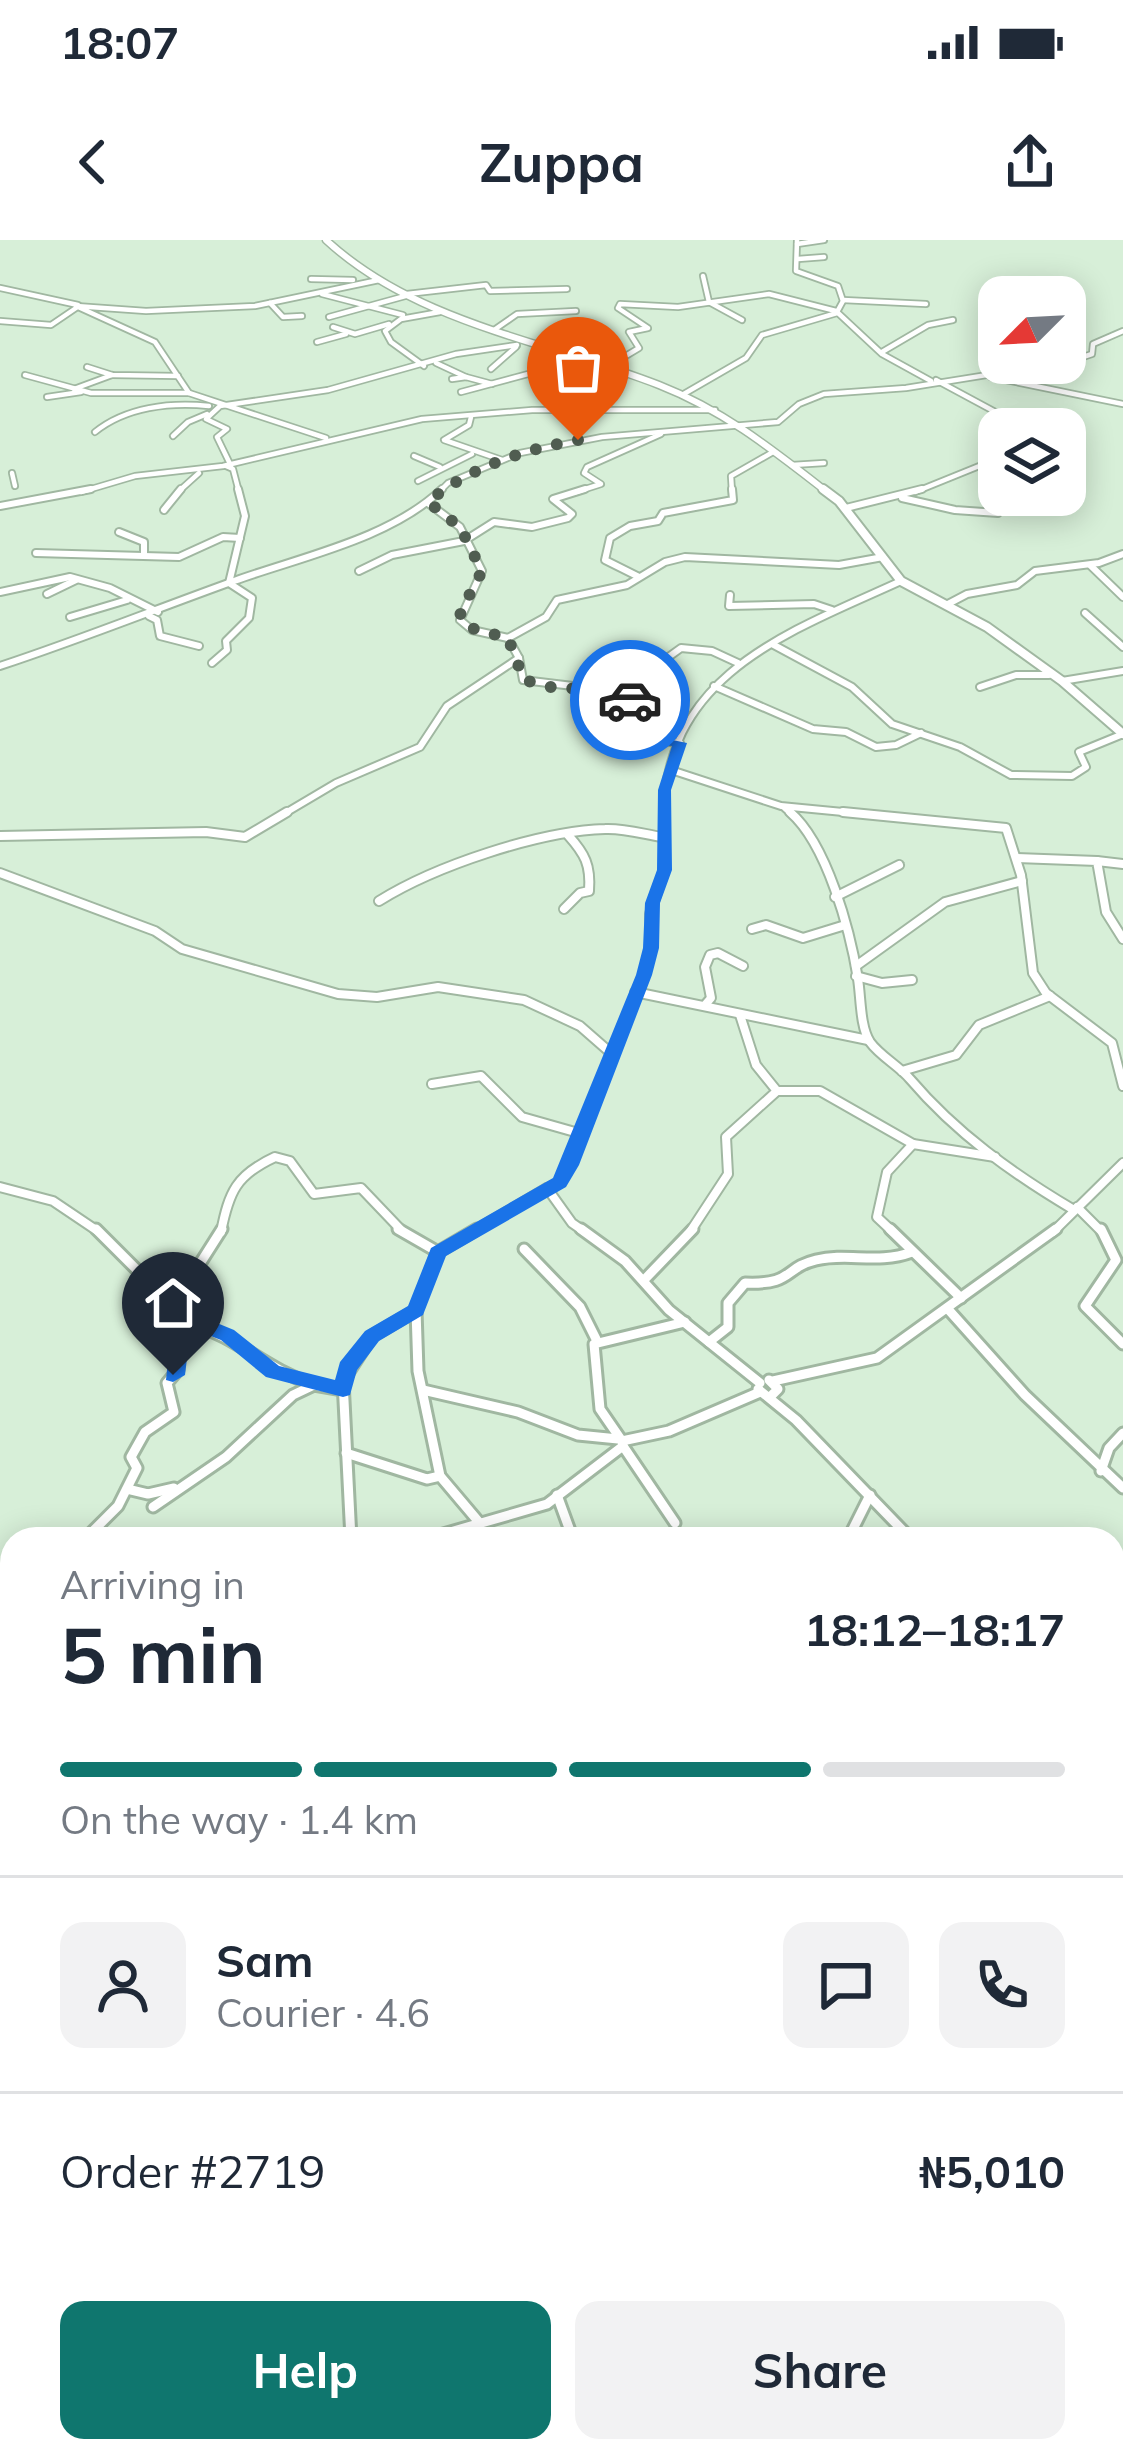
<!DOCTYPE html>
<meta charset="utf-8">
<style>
body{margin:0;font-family:Mulish,sans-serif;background:#f2f2f3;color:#1f2937;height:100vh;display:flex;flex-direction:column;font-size:45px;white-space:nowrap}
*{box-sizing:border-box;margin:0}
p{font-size:39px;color:#747a83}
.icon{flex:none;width:66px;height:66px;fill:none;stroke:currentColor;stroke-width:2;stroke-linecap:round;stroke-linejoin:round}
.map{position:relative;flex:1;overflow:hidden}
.side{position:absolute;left:0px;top:1287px;width:1125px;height:936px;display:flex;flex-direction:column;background:#fff;border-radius:36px 36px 0 0;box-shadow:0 6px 30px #0003}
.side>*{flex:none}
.needle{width:78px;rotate:246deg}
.buttons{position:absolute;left:978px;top:36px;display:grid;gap:24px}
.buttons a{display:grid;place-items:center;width:108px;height:108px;border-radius:24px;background:#fff;box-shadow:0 6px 30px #0003;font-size:60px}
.pin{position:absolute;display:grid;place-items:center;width:102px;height:102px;color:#fff;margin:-123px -51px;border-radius:50% 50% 50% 0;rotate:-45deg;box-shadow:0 0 12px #0007}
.pin .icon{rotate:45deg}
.courier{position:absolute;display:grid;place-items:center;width:120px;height:120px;margin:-60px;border:9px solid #1a73e8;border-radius:50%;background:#fff;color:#222;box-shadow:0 3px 15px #0007}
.headline em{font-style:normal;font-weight:700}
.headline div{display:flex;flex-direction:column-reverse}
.headline{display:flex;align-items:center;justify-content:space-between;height:204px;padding:0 60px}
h1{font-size:78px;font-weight:700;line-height:90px}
.bar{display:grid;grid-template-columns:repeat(4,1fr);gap:18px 12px;align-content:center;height:144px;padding:0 60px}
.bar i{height:15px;border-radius:9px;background:#e0e1e3}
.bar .on{background:#0f766e}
.bar p{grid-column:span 4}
.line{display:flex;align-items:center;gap:30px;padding:0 60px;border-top:3px solid #e0e1e3}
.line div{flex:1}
.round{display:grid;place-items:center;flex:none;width:126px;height:126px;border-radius:24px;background:#f2f2f3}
.primary-button{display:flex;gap:24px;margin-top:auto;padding:24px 60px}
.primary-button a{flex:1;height:138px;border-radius:24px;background:#0f766e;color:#fff;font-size:48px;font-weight:700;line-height:138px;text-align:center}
.primary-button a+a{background:#f2f2f3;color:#1f2937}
.status{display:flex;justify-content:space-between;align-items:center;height:84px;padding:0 60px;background:#fff;direction:ltr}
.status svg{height:33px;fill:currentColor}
header{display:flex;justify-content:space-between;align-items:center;height:156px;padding:0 60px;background:#fff;font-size:54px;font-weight:700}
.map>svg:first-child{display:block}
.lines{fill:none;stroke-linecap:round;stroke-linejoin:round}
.minor-far4-casing{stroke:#a0b7a1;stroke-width:8}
.minor-far3-casing{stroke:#a0b7a1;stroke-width:10}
.minor-far2-casing{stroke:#a0b7a1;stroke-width:12}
.minor-far1-casing{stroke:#a0b7a1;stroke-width:15}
.minor-casing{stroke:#a0b7a1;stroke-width:18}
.major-far2-casing{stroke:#a0b7a1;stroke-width:9}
.major-far1-casing{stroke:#a0b7a1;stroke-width:12}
.major-casing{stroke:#a0b7a1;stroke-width:22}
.minor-far4{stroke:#fff;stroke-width:4.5}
.minor-far3{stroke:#fff;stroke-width:6}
.minor-far2{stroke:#fff;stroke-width:8}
.minor-far1{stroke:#fff;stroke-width:9}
.minor{stroke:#fff;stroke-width:12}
.major-far2{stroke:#fff;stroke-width:6}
.major-far1{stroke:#fff;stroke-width:8}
.major{stroke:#fff;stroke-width:16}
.route{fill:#1a73e8}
.done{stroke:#505d51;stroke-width:12;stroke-dasharray:0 21.6}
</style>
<div class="status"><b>18:07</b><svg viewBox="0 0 49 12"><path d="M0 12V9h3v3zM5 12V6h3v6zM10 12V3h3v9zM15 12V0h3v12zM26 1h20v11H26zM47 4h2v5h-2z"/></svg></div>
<header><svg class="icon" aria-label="back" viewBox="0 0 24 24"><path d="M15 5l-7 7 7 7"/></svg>Zuppa<svg class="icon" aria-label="share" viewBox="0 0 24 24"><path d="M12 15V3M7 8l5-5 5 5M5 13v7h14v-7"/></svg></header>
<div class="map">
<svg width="1123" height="2223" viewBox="0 0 1123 2223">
<rect width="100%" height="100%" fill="#d7efd8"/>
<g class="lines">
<g class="minor-far4-casing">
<g id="minor-far4">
<path d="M797,0L796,31L838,46L843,61L837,72L882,114L931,141"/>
<path d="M797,4L824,0"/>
<path d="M798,19L824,17"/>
<path d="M703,36L709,62L742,80"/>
<path d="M311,39L353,40"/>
<path d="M0,48L78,65"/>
<path d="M322,54L403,75"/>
<path d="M407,54L486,45L490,51L567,49"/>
<path d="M843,60L926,64"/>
<path d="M270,63L283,77L302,76"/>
<path d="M329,77L409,55"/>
<path d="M0,81L51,85L76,68"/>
<path d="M333,87L355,94L389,84"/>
<path d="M494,90L517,74L576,71"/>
<path d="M317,102L346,94"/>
<path d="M882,112L928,85L953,80"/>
<path d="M436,123L466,137"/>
<path d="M1065,123L1092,114L1093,104L1123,91"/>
<path d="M424,126L391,102L385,91L401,79L440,72"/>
<path d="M87,127L112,135L178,136"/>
<path d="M491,129L516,107"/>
<path d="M25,135L91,153H189"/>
<path d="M991,137L1123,164"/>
<path d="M452,139L466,137L492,144"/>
<path d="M936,140L1001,175L1014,189"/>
<path d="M74,149L112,135"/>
<path d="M461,152L543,130L604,129L639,108L629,92L648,88L618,68L620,64L678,67L769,54L836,71"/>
<path d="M682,155L746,118L762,95L837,73"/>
<path d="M47,157L81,152"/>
<path d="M471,177L469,185L444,200L502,220"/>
<path d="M95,192C126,167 170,162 209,166"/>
<path d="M173,196L188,182L207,174"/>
<path d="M326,198L189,153L155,102L76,66L146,71L255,66L379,40"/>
<path d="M414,216L440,227"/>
<path d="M792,225L824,223"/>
<path d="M226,226L233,229L239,252"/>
<path d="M231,226L217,197L227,189L206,179L220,166L328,150L456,114L517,105"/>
<path d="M12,233L15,246"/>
<path d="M418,241L472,214"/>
<path d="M81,252L135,236L223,226L422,179L532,170H715"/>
<path d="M178,252L199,233"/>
<path d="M439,252L448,243L520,213L602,197L778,182L799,164L824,154L906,148L1061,123"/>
<path d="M576,252L601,244L584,233L587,227L661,194"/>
<path d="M732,252L731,236L773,212"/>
<path d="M915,252L999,218"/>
</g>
</g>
<g class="minor-far3-casing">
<g id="minor-far3">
<path d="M902,258L955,270L998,273"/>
<path d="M428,263L460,287L482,331L460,380L472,390L508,398L546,377L557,360L627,345L665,322L685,317L839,325L883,317"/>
<path d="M0,266L91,249"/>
<path d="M846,268L922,249"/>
<path d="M164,270L181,249"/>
<path d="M119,292L144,302V314"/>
<path d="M36,313L179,317L223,297L240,298"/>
<path d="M1090,325L1123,357"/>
<path d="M359,331L392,315L464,301L494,282L532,287L568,278L572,274L553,259L585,249"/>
<path d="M639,337L605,320L610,298L630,286L658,281L663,273L733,260L732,249"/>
<path d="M0,352L70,337L110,348L158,372"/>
<path d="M47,354L76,340"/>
<path d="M730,355L729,366L814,364L832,370"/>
<path d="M948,364L967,354L1017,345L1035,331L1099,323L1123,314"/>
<path d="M1085,373L1123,407"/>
<path d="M149,376L157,380L160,396L199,406"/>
<path d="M70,377L127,360"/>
<path d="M508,398L519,418L523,440L631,453"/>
<path d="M772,404L852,447L892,484L960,507L1011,535L1072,536L1086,527L1079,512L1123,494"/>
<path d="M212,423L227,410L226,401L249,378L252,358L229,343L245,276L238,249"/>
<path d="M0,426C79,400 156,369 234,341C300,317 390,299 442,249"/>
<path d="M1062,441L1123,431"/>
<path d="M714,446L813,489L846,492L876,507L896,505L921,493"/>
<path d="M980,447L1016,435H1049"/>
<path d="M680,503L637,498L630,464L637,445L635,432L656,426L681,408L712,411L738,423"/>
<path d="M671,530L781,566L874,575"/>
<path d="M785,568L793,575"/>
<path d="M282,575L336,543L420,507L447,466L519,418"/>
<path d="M664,575C664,433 794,390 901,341"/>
</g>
</g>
<g class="minor-far2-casing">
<g id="minor-far2">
<path d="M790,572C827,604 850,690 858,739C861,757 860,787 870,802C880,816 899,826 910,839C956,893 1013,934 1074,970"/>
<path d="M843,572L1006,588L1021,635L1033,733L1046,753L1112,803L1123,846"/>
<path d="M0,596L206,592L245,597L287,572"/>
<path d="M1017,618L1097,621L1106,672L1123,699"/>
<path d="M1097,621L1123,624"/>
<path d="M0,633L155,691L182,709L338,754L377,757L438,747L524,760L580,786L612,814"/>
<path d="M835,657L899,625"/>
<path d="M379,661C435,626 539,591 605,589C624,588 643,594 662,597"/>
<path d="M564,669L580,653L589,651C591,625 585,614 568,595"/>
<path d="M752,689L766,685L803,698L842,686"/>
<path d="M856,726L945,662L1022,641"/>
<path d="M856,736L882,743L912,740"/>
<path d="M635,752L868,800"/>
<path d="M705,765L711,758L705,727L710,715L718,713L743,726"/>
<path d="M740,775L756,825L777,851"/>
<path d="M902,831L956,815L979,785L1050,756"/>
<path d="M432,844L481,836L522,877L582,894"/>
<path d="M0,947L53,961L99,992"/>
<path d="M1077,967L1102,992"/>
<path d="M221,992C229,952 236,935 275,917L290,921L314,954L361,948L403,992"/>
<path d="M472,992L547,948"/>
<path d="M585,992L572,983L547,948L559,943L571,925L644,735L651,708L650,674L664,630V572"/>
<path d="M690,992L728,934L726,897L777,851H820L913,904"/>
<path d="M893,992L877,977L887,932L913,904L995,917"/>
<path d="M1053,992L1123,923"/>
</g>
</g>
<g class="minor-far1-casing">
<g id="minor-far1">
<path d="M96,989L160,1053L188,1071"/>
<path d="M398,989L438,1012"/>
<path d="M477,989L438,1012L416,1070L418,1131L440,1236L478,1281"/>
<path d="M581,989L625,1021L669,1070L760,1143"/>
<path d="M890,989L961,1058"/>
<path d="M1101,989L1116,1020L1085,1066L1123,1104"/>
<path d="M524,1009L580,1067L596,1099"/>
<path d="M645,1039L693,989"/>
<path d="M947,1068L1025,1155L1123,1248"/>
<path d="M191,1083L189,1041L222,989"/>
<path d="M709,1102L728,1087V1063L745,1043C794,1045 783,1028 816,1020C848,1012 877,1025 912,1012"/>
<path d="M769,1140L778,1149L771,1156"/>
<path d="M773,1141L877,1118L1056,989"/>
<path d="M758,1149L796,1180L911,1299"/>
<path d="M423,1150L518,1172L578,1195L618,1199"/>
<path d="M622,1201L600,1169L594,1104L685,1082"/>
<path d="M623,1206L675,1283"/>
<path d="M346,1213L427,1239L440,1236"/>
<path d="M1101,1231L1109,1208L1123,1193"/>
<path d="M127,1249L148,1254L174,1248"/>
<path d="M557,1255L573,1299"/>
<path d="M153,1267L226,1217L293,1155L314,1145L343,1150"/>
<path d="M89,1295L118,1266L137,1228L131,1217L145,1192L174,1172L167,1143L178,1130L176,1110L191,1083C240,1099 264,1128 314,1145"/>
<path d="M74,1299L89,1295L109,1299"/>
<path d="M351,1299L343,1141L372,1096L415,1071"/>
<path d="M426,1299L547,1264L623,1206L622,1201L669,1191L760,1152"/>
<path d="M848,1299L870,1255"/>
<path d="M1113,1414L1123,1411"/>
<path d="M0,1422L12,1406"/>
<path d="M1113,1472L1123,1481"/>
<path d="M0,1501L12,1498"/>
</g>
</g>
<g class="minor-casing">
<g id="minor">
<path d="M0,1606L12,1610"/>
<path d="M1113,1631L1123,1606"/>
<path d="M1113,1726L1123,1725"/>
<path d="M0,1739L12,1716"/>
<path d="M1113,1818L1123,1822"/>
<path d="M1113,1937L1123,1931"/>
<path d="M125,2211L131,2223"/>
<path d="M736,2223L740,2211"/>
<path d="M1062,2223L1077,2211"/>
</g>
</g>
<g class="major-far2-casing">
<path id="major-far2" d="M326,0C417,84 547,101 659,145C723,170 773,210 827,252"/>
</g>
<g class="major-far1-casing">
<path id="major-far1" d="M823,249L839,261L901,341L987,387L1062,441L1123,494"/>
</g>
<g class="major-casing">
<g id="major">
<path d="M0,1962L12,1958"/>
<path d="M1079,2211L1093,2223"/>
</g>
</g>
<use href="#minor-far4" class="minor-far4"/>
<use href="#minor-far3" class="minor-far3"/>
<use href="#minor-far2" class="minor-far2"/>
<use href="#minor-far1" class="minor-far1"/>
<use href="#minor" class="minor"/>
<use href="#major-far2" class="major-far2"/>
<use href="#major-far1" class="major-far1"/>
<use href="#major" class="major"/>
</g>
<path class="route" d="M626,457L637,460L643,494L687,503L671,550L672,630L660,663L659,708L652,735L579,925L566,947L446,1016L423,1075L379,1101L357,1130L350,1155L343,1157L266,1137L221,1100L198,1091L189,1102L185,1135L173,1142L166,1140L170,1100L195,1074L234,1090L279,1126L335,1140L340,1122L365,1091L408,1066L431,1008L553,938L636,735L643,708L645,663L657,630L658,550L672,506L632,501Z"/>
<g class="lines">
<path class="done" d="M578,200C523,210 470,227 428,262L460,287L482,331L460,373L467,387L508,398L524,440L551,447L631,453L630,460"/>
</g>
</svg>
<div class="buttons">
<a><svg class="needle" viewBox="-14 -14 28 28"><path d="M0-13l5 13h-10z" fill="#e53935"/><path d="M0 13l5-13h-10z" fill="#747a83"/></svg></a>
<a><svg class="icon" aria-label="layers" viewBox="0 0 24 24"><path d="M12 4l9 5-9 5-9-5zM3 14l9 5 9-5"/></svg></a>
</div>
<div class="pin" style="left:578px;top:200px;background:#ea580c"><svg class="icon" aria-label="bag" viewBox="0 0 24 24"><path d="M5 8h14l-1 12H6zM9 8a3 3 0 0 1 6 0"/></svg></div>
<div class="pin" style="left:173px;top:1135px;background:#1f2937"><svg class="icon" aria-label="home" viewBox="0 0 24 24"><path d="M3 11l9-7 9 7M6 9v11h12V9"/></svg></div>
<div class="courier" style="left:630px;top:460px"><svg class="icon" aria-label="car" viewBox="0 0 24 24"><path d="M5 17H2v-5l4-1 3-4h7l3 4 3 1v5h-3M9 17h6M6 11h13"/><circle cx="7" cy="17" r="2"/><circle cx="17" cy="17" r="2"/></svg></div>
<section class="side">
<div class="headline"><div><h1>5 min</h1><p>Arriving in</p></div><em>18:12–18:17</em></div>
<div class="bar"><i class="on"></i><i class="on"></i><i class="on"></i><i></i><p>On the way · 1.4 km</p></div>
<div class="line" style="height:216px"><a class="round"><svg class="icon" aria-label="person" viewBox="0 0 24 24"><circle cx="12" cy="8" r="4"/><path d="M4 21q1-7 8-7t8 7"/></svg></a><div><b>Sam</b><p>Courier · 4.6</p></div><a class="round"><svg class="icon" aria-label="chat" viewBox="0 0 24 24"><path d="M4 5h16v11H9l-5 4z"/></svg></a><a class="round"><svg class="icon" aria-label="phone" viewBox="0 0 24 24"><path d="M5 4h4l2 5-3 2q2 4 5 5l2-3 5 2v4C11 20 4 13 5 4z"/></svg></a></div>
<div class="line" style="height:156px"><div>Order #2719</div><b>₦5,010</b></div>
<div class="primary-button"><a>Help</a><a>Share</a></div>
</section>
</div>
